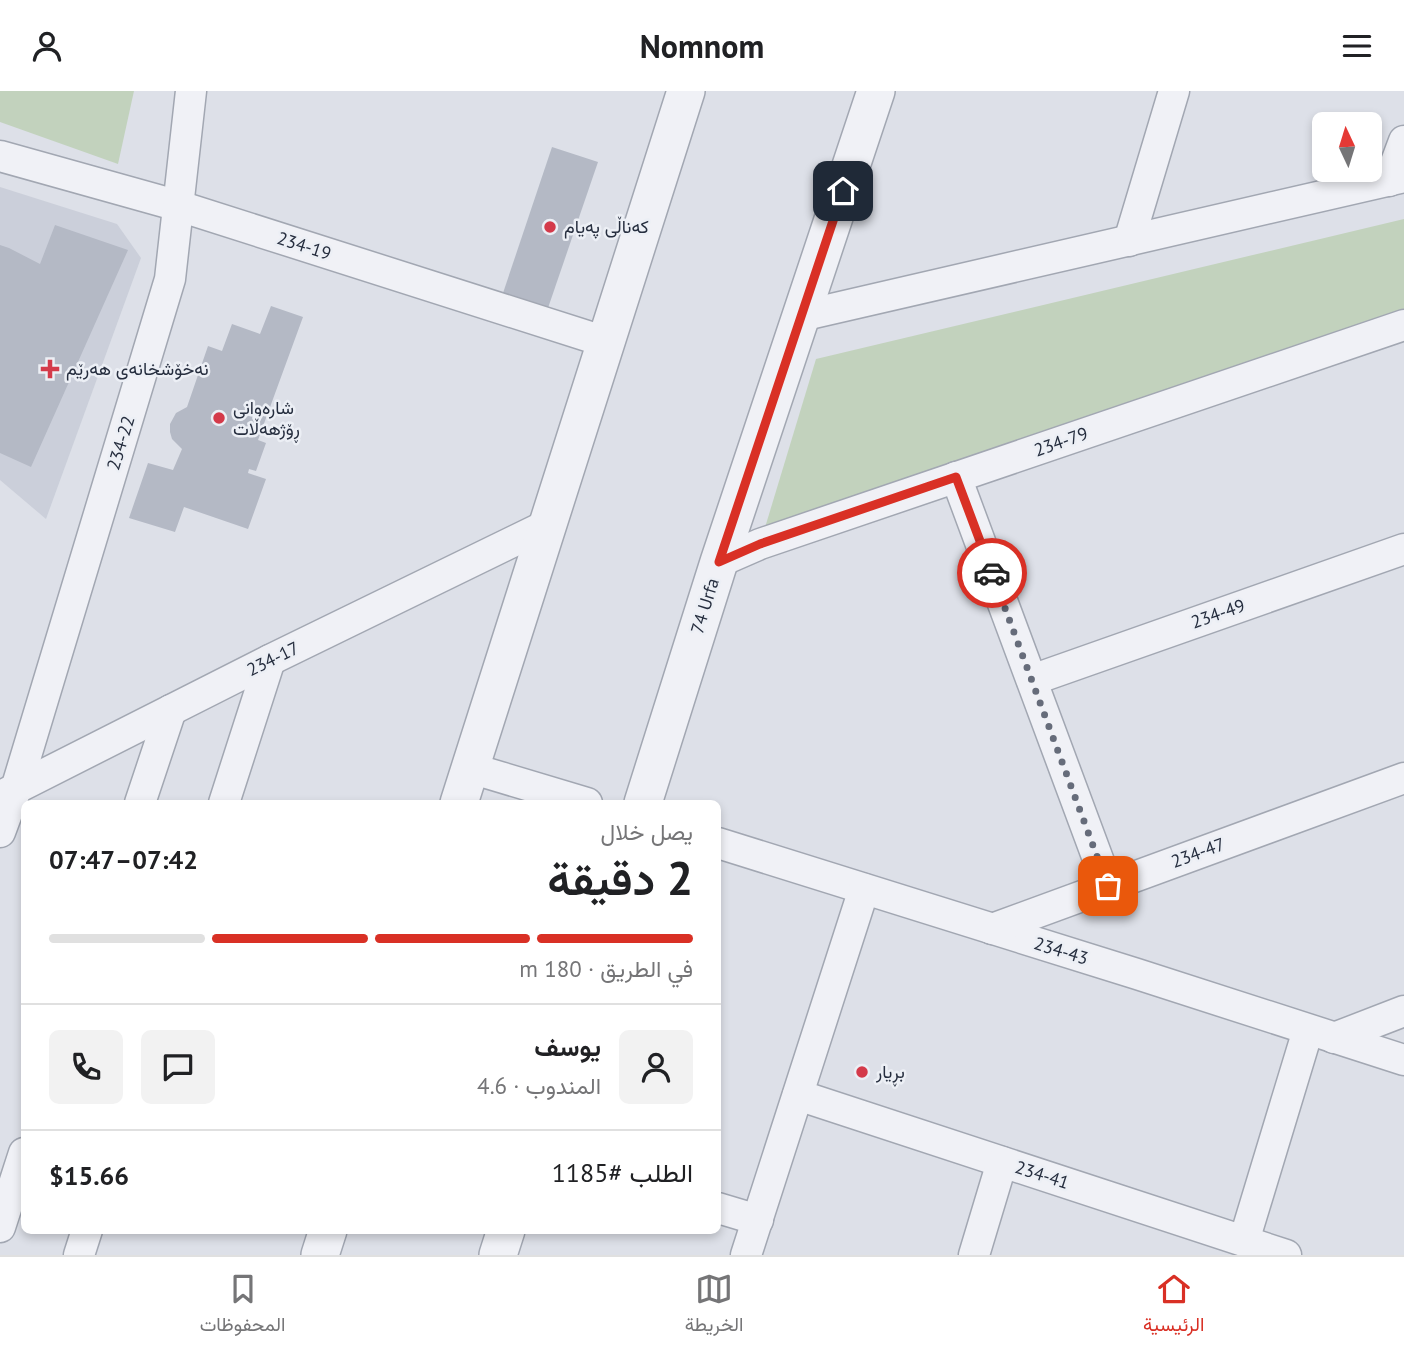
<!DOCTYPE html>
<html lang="ar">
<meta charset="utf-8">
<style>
body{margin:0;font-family:"PT Sans",Vazirmatn,sans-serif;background:#f2f2f2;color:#202124;direction:rtl;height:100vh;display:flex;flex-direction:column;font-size:26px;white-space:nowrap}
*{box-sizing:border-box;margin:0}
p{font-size:23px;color:#757577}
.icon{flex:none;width:38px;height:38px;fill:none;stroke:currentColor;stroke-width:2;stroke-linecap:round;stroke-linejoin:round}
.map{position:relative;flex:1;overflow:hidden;direction:ltr}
.panel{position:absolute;left:21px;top:709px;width:700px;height:434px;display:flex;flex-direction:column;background:#fff;border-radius:10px;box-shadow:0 4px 10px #0003;direction:rtl}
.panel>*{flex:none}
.needle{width:46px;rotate:356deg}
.buttons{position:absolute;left:1312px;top:21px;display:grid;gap:14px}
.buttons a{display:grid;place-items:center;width:70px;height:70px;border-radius:10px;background:#fff;box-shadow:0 4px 10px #0003;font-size:35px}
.pin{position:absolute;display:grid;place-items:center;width:60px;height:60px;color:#fff;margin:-30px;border-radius:14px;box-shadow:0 4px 10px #0006}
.courier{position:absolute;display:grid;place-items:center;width:70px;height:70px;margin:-35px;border:5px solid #d93025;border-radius:50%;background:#fff;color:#222;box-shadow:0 2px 9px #0007}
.summary em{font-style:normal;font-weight:600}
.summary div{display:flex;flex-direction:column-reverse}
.summary{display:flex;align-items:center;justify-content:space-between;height:119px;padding:0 28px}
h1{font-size:46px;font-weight:600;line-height:52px}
.bar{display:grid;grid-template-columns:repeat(4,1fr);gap:10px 7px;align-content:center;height:84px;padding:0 28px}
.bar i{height:9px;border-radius:5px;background:#e0e0e0}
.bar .current{background:#d93025}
.bar p{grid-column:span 4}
.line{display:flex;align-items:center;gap:18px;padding:0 28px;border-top:2px solid #e0e0e0}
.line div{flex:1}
.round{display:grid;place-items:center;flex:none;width:74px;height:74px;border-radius:10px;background:#f2f2f2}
header{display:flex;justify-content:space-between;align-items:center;height:91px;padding:0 28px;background:#fff;font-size:32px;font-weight:600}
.menu{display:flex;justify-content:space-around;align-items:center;height:98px;border-top:2px solid #e0e0e0;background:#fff;font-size:19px;color:#757577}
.menu a{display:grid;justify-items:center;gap:4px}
.menu .current{color:#d93025}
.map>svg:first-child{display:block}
.built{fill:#cbcfda}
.green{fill:#c2d2bd}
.building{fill:#b4b9c5}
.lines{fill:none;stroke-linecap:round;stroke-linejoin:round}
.minor-casing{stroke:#a2a7b2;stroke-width:33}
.tertiary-casing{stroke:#a2a7b2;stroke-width:40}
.minor{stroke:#f0f1f6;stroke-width:30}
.tertiary{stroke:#f0f1f6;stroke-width:37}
.done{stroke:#666c7a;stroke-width:7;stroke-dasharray:0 12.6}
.route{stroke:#d93025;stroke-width:9}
.poi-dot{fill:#d43a4a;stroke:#eceff5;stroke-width:2.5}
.labels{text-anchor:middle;stroke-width:5;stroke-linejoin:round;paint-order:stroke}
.poi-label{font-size:18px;fill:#262e3f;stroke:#eceff5;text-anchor:start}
.street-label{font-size:18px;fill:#262e3f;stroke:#eceff5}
</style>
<header><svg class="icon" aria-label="menu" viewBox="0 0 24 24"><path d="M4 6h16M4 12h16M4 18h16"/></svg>Nomnom<svg class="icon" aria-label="person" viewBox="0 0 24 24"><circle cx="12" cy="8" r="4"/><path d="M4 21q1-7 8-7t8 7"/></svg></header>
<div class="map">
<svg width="1404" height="1164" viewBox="0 0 1404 1164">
<rect width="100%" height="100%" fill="#dde0e8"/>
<path class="built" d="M0,96L117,133L141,167L46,428L0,389Z"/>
<g class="green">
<path d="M0,0H134L118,73L0,31Z"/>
<path d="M1404,128V234L760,453L816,268Z"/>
</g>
<g class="building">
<path d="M552,56L598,71L548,217L503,202Z"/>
<path d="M55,134L128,159L31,376L0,362V154L9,157L40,173Z"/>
<path d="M271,215L303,226L258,349L266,352L256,380L249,378L248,382L266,388L248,438L184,416L175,441L129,427L148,372L173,379L182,358L172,348L170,341V333L176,322L187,316L208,255L222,260L232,233L260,243Z"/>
</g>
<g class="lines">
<g class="minor-casing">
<g id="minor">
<path d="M0,65L179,115L606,251"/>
<path d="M1389,90L1404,50"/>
<path d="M1129,150L1174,0"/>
<path d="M801,225L1404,86"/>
<path d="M956,386L1108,795"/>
<path d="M719,471L760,453L1404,234"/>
<path d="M1032,589L1404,458"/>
<path d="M470,677L587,712"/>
<path d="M7,702L270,569L549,433"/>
<path d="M140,712L171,619"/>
<path d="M224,712L270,569"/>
<path d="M0,741L16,698L170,188L191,0"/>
<path d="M718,752L1137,883L1404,969"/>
<path d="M992,838L1404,687"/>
<path d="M1334,947L1404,920"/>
<path d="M798,1004L1286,1164"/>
<path d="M718,1117L758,1129"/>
<path d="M0,1136L24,1062"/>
<path d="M1244,1150L1308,939"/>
<path d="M79,1164L87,1139"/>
<path d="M746,1164L864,798"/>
<path d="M974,1164L1002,1071"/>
</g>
</g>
<g class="tertiary-casing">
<g id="tertiary">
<path d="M459,712L686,0"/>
<path d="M643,712L719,471L876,0"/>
<path d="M320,1164L328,1139"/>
<path d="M498,1164L506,1139"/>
</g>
</g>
<use href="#minor" class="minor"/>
<use href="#tertiary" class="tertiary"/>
</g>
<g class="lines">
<path class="done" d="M992,482L1108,795"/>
<path class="route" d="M843,100L719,471L760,453L956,386L992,482"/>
</g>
<g class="poi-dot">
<circle cx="550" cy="136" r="7"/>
<path d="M46.5 267.5h7v7h7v7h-7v7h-7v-7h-7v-7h7z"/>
<circle cx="219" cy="327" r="7"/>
<circle cx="862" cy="981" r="7"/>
</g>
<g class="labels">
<g class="poi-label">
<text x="564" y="142">کەناڵی پەیام</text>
<text x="66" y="284">نەخۆشخانەی هەرێم</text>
<text x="233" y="323">شارەوانی<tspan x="233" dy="21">ڕۆژهەڵات</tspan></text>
<text x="876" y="987">بڕیار</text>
</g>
<g class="street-label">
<text transform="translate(304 155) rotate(18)" y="6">234-19</text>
<text transform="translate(1061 351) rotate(-19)" y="6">234-79</text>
<text transform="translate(121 352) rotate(-73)" y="6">234-22</text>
<text transform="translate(705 515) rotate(-73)" y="6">74 Urfa</text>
<text transform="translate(1218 523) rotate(-19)" y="6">234-49</text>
<text transform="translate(273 568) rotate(-26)" y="6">234-17</text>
<text transform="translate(1198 762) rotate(-20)" y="6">234-47</text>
<text transform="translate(1061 860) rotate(17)" y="6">234-43</text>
<text transform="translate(1042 1084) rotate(18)" y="6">234-41</text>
</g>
</g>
</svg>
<div class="buttons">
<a><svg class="needle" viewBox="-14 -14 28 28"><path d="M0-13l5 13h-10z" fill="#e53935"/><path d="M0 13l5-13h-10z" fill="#757577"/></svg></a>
</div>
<div class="pin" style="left:1108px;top:795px;background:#ea580c"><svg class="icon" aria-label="bag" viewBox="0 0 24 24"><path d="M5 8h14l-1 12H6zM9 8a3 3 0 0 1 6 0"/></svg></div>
<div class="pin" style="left:843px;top:100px;background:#1f2937"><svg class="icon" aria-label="home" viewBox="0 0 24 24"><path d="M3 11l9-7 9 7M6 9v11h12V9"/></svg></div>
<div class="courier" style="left:992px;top:482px"><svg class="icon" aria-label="car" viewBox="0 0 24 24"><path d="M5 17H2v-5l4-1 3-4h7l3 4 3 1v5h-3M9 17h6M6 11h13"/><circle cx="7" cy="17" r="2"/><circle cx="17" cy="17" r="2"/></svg></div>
<section class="panel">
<div class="summary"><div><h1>2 دقيقة</h1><p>يصل خلال</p></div><em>07:42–07:47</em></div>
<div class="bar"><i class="current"></i><i class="current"></i><i class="current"></i><i></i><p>في الطريق · 180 m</p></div>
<div class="line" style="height:126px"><a class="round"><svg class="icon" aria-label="person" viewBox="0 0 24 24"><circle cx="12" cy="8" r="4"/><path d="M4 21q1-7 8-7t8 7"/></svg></a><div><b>يوسف</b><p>المندوب · 4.6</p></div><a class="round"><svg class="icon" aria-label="chat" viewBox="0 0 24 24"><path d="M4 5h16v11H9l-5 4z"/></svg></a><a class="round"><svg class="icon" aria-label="phone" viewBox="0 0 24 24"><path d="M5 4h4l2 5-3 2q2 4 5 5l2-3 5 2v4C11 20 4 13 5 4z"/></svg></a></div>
<div class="line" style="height:91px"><div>الطلب #1185</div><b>$15.66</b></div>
</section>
</div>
<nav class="menu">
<a class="current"><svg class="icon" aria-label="home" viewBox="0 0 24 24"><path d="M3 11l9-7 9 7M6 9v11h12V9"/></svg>الرئيسية</a>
<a><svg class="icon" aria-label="map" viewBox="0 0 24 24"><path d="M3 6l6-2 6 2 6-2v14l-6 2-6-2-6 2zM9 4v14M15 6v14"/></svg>الخريطة</a>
<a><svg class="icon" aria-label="saved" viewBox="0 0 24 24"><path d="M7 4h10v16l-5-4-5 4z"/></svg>المحفوظات</a>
</nav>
